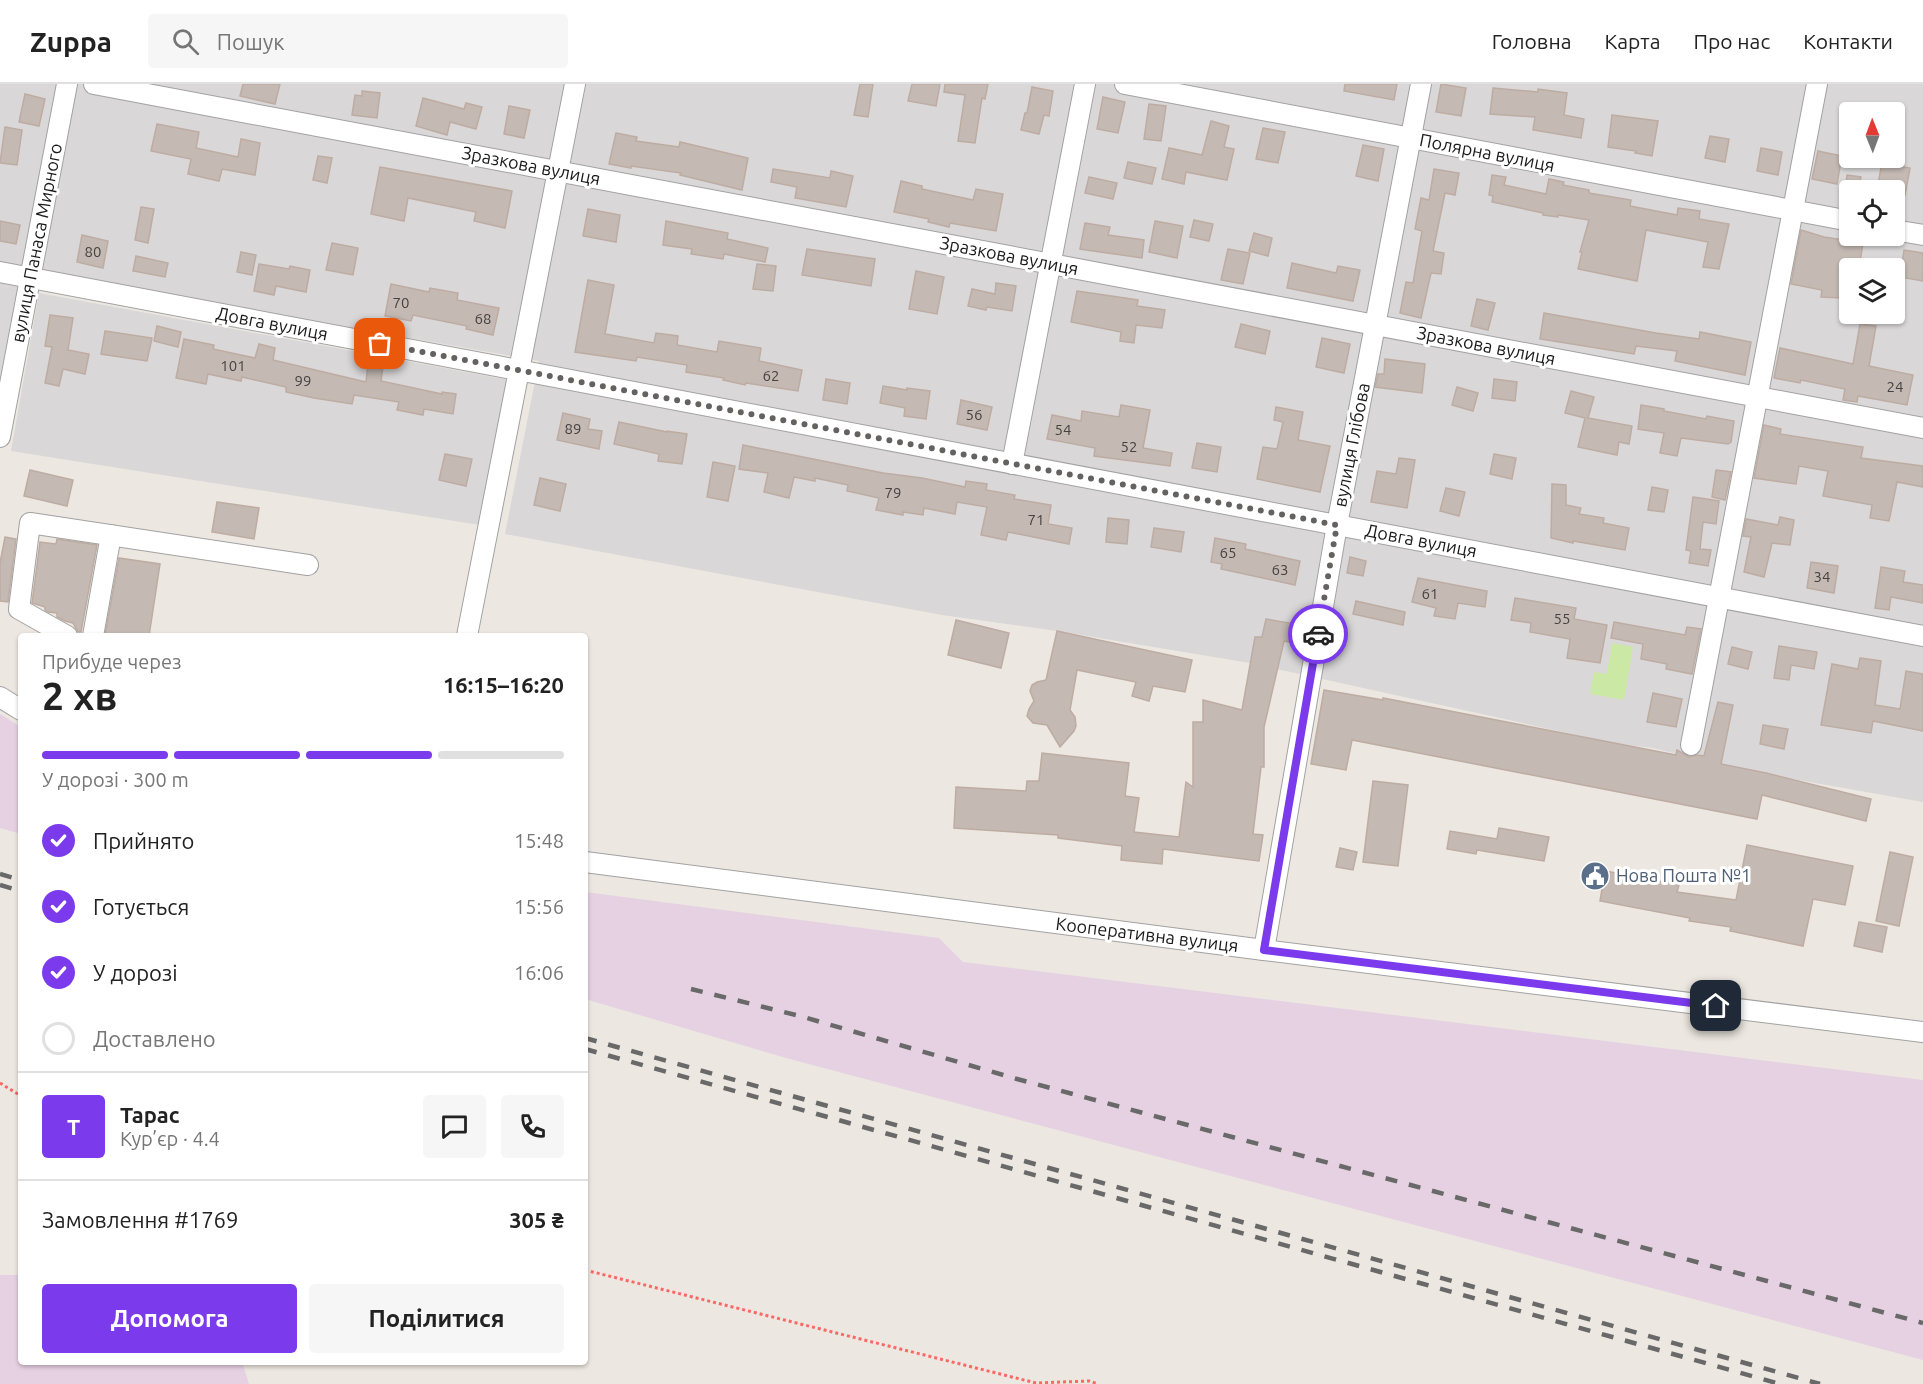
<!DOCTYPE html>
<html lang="uk">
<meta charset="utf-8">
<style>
body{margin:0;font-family:Ubuntu,sans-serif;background:#f6f6f6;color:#222;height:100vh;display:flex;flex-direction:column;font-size:22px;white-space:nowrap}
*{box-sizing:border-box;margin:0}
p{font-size:20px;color:#767676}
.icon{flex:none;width:33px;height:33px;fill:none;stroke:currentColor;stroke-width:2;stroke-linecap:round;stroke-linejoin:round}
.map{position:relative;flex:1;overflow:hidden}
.side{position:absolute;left:18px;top:549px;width:570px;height:732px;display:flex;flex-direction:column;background:#fff;border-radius:6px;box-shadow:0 2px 4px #0004}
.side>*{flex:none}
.needle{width:39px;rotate:359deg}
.buttons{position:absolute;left:1839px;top:18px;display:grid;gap:12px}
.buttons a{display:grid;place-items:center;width:66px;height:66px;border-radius:6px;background:#fff;box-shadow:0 2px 4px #0004;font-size:30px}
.pin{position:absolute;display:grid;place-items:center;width:51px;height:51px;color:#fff;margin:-26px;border-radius:12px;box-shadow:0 3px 9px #0006}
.courier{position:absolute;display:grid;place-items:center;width:60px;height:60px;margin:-30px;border:4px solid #7c3aed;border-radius:50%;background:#fff;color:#222;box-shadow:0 2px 8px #0007}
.overview em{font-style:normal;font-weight:700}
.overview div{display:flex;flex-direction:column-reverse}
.overview{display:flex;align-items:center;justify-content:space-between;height:102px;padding:0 24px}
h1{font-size:39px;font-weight:700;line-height:45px}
.bar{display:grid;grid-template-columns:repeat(4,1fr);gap:9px 6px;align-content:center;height:72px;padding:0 24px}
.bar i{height:8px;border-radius:4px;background:#e0e0e0}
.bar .active{background:#7c3aed}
.bar p{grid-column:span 4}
.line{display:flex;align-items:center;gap:15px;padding:0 24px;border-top:2px solid #e0e0e0}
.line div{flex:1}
.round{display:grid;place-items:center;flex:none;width:63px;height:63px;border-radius:6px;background:#f6f6f6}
ol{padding:0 24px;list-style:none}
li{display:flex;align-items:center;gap:18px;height:66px}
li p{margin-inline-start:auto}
li .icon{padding:6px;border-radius:50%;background:#7c3aed;color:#fff;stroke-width:4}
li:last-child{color:#767676}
li i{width:33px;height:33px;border:3px solid #e0e0e0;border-radius:50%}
.primary-button{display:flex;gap:12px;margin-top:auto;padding:12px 24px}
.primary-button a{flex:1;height:69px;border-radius:6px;background:#7c3aed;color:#fff;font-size:24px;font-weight:700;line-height:69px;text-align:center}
.primary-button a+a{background:#f6f6f6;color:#222}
header{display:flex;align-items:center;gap:36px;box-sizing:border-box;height:84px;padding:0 30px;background:#fff;border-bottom:2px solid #e0e0e0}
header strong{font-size:28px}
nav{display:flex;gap:33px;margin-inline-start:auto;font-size:21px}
.search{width:420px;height:54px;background:#f6f6f6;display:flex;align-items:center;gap:15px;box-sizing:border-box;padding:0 21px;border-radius:6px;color:#767676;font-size:22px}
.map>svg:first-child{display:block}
.residential{fill:#d9d7d8;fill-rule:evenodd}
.industrial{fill:#e6d1e3}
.grass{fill:#cbe8a4}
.building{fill:#c4b9b3;stroke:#beaca2;stroke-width:1.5}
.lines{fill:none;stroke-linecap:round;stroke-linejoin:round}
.minor-casing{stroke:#a2a2a2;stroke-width:22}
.path{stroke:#fa6764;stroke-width:3;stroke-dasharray:3 3;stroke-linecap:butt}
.minor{stroke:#fff;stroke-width:20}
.rail{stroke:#696969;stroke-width:4.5;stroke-dasharray:12 12;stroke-linecap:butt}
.done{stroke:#646260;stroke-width:6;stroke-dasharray:0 10.8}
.route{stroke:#7c3aed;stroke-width:8}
.labels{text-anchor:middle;stroke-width:6;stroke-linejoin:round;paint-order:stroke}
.number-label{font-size:15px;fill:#454241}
.street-label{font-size:18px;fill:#1b1b1b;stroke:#fff}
.service-label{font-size:18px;fill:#4e5e75;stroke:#fff;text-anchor:start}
</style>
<header>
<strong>Zuppa</strong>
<div class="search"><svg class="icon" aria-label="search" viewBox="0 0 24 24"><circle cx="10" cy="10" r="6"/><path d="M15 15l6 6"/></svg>Пошук</div>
<nav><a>Головна</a><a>Карта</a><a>Про нас</a><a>Контакти</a></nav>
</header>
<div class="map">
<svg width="1923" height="1300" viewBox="0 0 1923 1300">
<rect width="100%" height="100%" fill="#ece7e0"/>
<g class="residential">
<path d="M0,0H1923V718L1770,691L1652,664L1613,659L1250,579L1057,547L942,531L505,450L539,277L0,181ZM1850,28H1894V74H1850ZM1850,106H1894V152H1850ZM1850,184H1894V230H1850Z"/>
<path d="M0,199L21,203L0,310Z"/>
<path d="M39,209L509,296L480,441L11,367Z"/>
</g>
<g class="industrial">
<path d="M0,630L21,643V750L0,744Z"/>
<path d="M585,808L939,854L963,878L1923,996V1276L786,974L585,915Z"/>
<path d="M0,1191H21V1278H242L249,1300H0Z"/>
</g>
<path class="grass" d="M1612,559L1633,563L1624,616L1590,610L1594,588L1607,590Z"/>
<g class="building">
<path d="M243,0H280L275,20L240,12Z"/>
<path d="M860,0H873L868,33L854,31Z"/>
<path d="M912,0H940L936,22L908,17Z"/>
<path d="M945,0H988L985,15L982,14L975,59L958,57L965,11L944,8Z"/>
<path d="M1345,0H1397L1394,16L1344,7Z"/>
<path d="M1441,0L1466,4L1461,32L1436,28Z"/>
<path d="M1032,3L1053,7L1049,32L1044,31L1039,50L1021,46L1025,29H1027Z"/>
<path d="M1493,4L1538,8V5L1567,9L1564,31L1584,35L1581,54L1533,46L1535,33L1490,30Z"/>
<path d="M362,7L380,9L377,34L352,31L355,11L362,12Z"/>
<path d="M25,10L45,15L39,42L19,38Z"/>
<path d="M1103,13L1125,18L1118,49L1097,45Z"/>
<path d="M423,14L464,25L466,19L482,23L476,45L450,38L447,51L416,42Z"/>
<path d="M1149,20L1166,22L1161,57L1144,55Z"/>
<path d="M509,22L530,26L524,54L504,50Z"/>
<path d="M1612,31L1658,37L1652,72L1635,69L1636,67L1608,63Z"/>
<path d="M1211,37L1229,42L1224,63L1234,65L1227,96L1186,88L1184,100L1162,95L1169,64L1202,71Z"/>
<path d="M157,40L199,48L196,64L238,73L241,55L260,59L255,91L222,85L219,97L188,90L191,75L151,67Z"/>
<path d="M5,43L22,46L17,81L0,79Z"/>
<path d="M1263,44L1285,48L1278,79L1256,75Z"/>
<path d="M616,49L637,53L636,57L679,63L680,58L748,74L742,106L680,91L681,89L631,82V84L609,80Z"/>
<path d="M1710,52L1729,55L1725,78L1705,74Z"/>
<path d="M1363,61L1384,65L1378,97L1356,92Z"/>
<path d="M1761,64L1782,68L1778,91L1757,87Z"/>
<path d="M1818,67L1842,72L1837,100L1812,95Z"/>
<path d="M318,72L332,74L327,99L313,96Z"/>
<path d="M1128,78L1156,84L1152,100L1124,94Z"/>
<path d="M1882,79L1910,84L1905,111L1894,109V106L1877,105Z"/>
<path d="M380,83L512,107L505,144L474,137L476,128L408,114L404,137L371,130Z"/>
<path d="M773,85L830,94L831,87L853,92L846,123L795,114L797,103L771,98Z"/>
<path d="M1434,85L1459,89L1455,111L1445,109L1433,167L1444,169L1441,190L1431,189L1421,234L1400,229L1406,198L1413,199L1422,147L1415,145L1421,114L1429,116Z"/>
<path d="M1492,91L1506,93L1504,101L1546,110L1549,95L1564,98L1563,101L1589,106V109L1631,116L1630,122L1677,131L1678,124L1700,127L1699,135L1729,140L1719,185L1703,183L1708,158L1646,146L1637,197L1578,185L1582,168H1580L1589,136L1558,131V133L1543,131V129L1492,118L1493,112L1489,111Z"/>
<path d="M1847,91L1861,93L1858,106H1845Z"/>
<path d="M1089,93L1117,99L1113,115L1085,109Z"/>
<path d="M901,97L922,102V105L973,116L976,105L1003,110L996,147L950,139L949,143L928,138L929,135L894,128Z"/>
<path d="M141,123L154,125L148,159L135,156Z"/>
<path d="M588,125L620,131L616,158L583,152Z"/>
<path d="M1194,136L1213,140L1209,157L1190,153Z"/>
<path d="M0,137L20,141L16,160L0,157Z"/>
<path d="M666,137L728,149L727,155L768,164L765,178L724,170L723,175L691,170L692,165L663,161Z"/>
<path d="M1155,137L1183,142L1177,174L1149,168Z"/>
<path d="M1085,139L1110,143L1108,151L1144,156L1142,174L1080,165Z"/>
<path d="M1801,146L1824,153L1863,159L1859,184L1843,181L1841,214L1821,213L1822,206L1791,200Z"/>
<path d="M1254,149L1272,154L1268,172L1249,167Z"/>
<path d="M82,151L108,157L103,184L77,178Z"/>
<path d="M332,159L358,164L353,191L326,186Z"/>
<path d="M807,165L875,175L871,202L802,191Z"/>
<path d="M1228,165L1250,169L1243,200L1221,196Z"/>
<path d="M1904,166L1923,169V197L1900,193Z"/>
<path d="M241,168L256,171L252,191L237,188Z"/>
<path d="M136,172L168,179L165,193L133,187Z"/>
<path d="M1292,179L1336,189L1338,182L1360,186L1353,217L1287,204Z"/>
<path d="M259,180L289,185L290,182L310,186L306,208L276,202L274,211L254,207Z"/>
<path d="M757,180L776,182L773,207L753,205Z"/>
<path d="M916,187L944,193L937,230L909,225Z"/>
<path d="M588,196L614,201L605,250L654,259L656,249L678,252L677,261L717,268L719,257L761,264L759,277L802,286L798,307L746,299L745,301L723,296L724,294L686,288L687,281L637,273L636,277L575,268Z"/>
<path d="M996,199L1016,202L1012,227L987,223L986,226L968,222L972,205L995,210Z"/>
<path d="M391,200L429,208L430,204L458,209L457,216L499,224L493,251L466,245L467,242L413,231L411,237L385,232Z"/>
<path d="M1077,207L1138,216L1137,222L1165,226L1162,244L1136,241L1134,259L1120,257L1121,248L1071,238Z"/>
<path d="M1477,215L1495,219L1488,246L1471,242Z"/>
<path d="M1544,229L1656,249L1699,255L1700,248L1751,258L1745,291L1675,277L1677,267L1636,262L1634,270L1540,255Z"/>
<path d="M50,231L73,234L68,266L89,270L85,290L63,285L59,302L45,299L52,263L45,262Z"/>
<path d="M1241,240L1270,247L1265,270L1235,263Z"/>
<path d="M1860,240L1876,242L1869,282L1913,291L1907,321L1858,312L1857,318L1843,316L1845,305L1801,296L1800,299L1774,294L1780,264L1853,280Z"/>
<path d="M157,242L181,248L178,263L154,257Z"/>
<path d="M105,247L152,254L147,277L101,270Z"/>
<path d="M1322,254L1350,260L1344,289L1316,283Z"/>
<path d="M184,255L214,261L213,265L255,274L259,260L275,264L273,276L366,298L368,280L383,282L381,297L442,310V308L456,310L453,330L424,325L423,331L397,326L399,318L354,311L352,320L314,314L286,308V303L242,293L241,297L208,290L206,300L176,294Z"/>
<path d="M1385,275L1425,280L1422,309L1375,303L1378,290H1384Z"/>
<path d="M826,295L850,299L847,320L823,316Z"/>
<path d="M1494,295L1517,298L1515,317L1492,314Z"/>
<path d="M883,302L907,306V304L930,307L926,335L904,332L905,324L880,319Z"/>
<path d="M1457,303L1478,309L1473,327L1452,321Z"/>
<path d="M1571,307L1594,313L1588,334L1632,342L1629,360L1619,358L1617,371L1578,363L1585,334L1565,329Z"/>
<path d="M961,316L992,323L987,346L957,340Z"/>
<path d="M1121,321L1150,326L1143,364L1172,369L1170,382L1094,372L1095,364L1047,355L1052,331L1081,337L1082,327L1119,333Z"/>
<path d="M1641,321L1664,325V327L1706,335L1707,332L1734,337L1731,358L1728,360L1681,354L1677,372L1660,369L1664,349L1638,345Z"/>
<path d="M1276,323L1303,328L1298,356L1330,362L1320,408L1257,395L1263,363L1277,365L1283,338L1274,336Z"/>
<path d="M563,329L590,335L588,345L602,347L599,365L557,356Z"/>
<path d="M619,338L667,348V347L687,350L682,380L658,377L659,370L614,360Z"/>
<path d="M1764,341L1781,345L1780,350L1863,363L1861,374L1923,382V403L1897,398L1889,437L1870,434L1872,421L1823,412L1828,387L1799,382L1796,400L1754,394Z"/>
<path d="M1197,359L1221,363L1217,388L1192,384Z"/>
<path d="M743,361L883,389L922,394L965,403L966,397L987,400L986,406L1015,411L1014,415L1051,421L1048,440L1072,444L1069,460L1008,448L1006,456L981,451L987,423L957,418L955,430L924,424L923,431L903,428V431L876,426L879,414L847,407L848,401L815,394V397L794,393L789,414L764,408L768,389L739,385Z"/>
<path d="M445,370L472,375L466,402L439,396Z"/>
<path d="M1494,370L1516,374L1512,395L1490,390Z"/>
<path d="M1399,374L1415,376L1407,424L1371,418L1377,387L1396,390Z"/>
<path d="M713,378L735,382L728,417L707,413Z"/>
<path d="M30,386L73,396L67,422L24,412Z"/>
<path d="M1716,386L1731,388L1725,416L1712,413Z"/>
<path d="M540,394L566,400L560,427L534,421Z"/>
<path d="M1552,400L1566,401V421L1581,424L1579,430L1604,434L1603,439L1629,444L1625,466L1573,457V459L1551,454Z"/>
<path d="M1652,403L1668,406L1664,428L1648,426Z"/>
<path d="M1446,404L1465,408L1459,432L1440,427Z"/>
<path d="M1693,413L1719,417L1716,440L1703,438L1700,465L1711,466L1708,482L1689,479L1691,467L1686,466Z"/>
<path d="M217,418L259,424L254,455L212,448Z"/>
<path d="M1780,433L1794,436L1790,461L1772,459L1764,493L1744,488L1751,453L1743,452L1746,435L1778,441Z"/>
<path d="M1108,434L1129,436L1127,460L1106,458Z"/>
<path d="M1154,444L1184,448L1181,468L1151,463Z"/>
<path d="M5,453L16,455L8,518L0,517V479Z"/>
<path d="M1215,454L1246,460L1245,465L1300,477L1295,501L1221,485L1222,480L1211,478Z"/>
<path d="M57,455L97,461L81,548H78L73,539L65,537L57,533V529L48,528L45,526V523L32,519L40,458L56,460Z"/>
<path d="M1350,473L1366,477L1363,492L1347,489Z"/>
<path d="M119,474L160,480L149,552L105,551Z"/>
<path d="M1811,478L1838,482L1834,509L1807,504Z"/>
<path d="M1881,483L1905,487L1903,498L1923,501V519L1891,513L1889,526L1875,524Z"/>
<path d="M1418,494L1487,507L1485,523L1458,519L1455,535L1434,532L1436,524L1412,518Z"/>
<path d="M1515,514L1576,524L1574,535L1607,541L1600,579L1567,574L1570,555L1530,548L1531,539L1511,536Z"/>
<path d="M1356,517L1405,528L1403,541L1353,530Z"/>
<path d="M1266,535L1307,542L1304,561L1284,557L1264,643V683H1261L1253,750L1263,751L1259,777L1163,765L1162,780L1121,776L1122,762L1058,754V751L954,744L956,703L1026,707L1027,697H1039L1042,669L1129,679L1125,712L1139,714L1134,748L1179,753L1186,698L1193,703V638H1203V616L1242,626L1255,553H1262Z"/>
<path d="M956,536L1009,549L1001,584L948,571Z"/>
<path d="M1614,538L1685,551L1687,543L1701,545L1692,590L1666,585L1667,580L1641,575L1643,560L1611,554Z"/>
<path d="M1057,547L1192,576L1185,608L1153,602L1149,617L1132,612L1136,598L1077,586L1070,626L1075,633L1076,642L1074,647L1060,663L1047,641L1033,639L1027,632L1029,625L1034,617L1030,607L1032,601L1037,598L1046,596Z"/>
<path d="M1779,562L1817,568L1814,585L1791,581L1789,596L1774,594Z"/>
<path d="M1732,563L1752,568L1748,585L1728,580Z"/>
<path d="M1860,574L1881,577L1875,621L1900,625L1906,587L1923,590V647L1873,637L1871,649L1821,641L1832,580L1858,585Z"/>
<path d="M1324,606L1383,616V614L1676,671L1677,666L1689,673L1697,671L1704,672L1718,618L1733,621L1721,680L1766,689L1871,715L1866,737L1762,711L1757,735L1352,656L1346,686L1311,680Z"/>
<path d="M1653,609L1682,615L1676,643L1647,638Z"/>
<path d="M1763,641L1788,645L1784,665L1760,660Z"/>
<path d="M1373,697L1408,701L1398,782L1363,778Z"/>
<path d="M1499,744L1549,753L1544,777L1477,766L1476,770L1447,765L1450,747L1497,755Z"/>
<path d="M1747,761L1853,782L1845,821L1813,815L1803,862L1730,847L1731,843L1689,837L1690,834L1600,817L1605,787L1679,801L1677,808L1736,816Z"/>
<path d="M1340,764L1357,768L1353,786L1336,783Z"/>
<path d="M1890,768L1913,773L1899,842L1876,837Z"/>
<path d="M1859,838L1887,843L1882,868L1854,862Z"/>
</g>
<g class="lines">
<g class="minor-casing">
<g id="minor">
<path d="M94,0L1923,344"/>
<path d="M1125,0L1850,137"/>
<path d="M1894,146L1923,151"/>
<path d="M0,188L1923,552"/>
<path d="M0,353L67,0"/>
<path d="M1012,380L1085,0"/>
<path d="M67,552L19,525L30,439L308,481"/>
<path d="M93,552L111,451"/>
<path d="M467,552L575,0"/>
<path d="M0,613L21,626"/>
<path d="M1691,661L1817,0"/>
<path d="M585,778L1264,866L1923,948"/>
<path d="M1264,866L1337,441L1421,0"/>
</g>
</g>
<g class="path">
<path d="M0,999L21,1012"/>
<path d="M585,1186L1036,1299L1089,1297L1098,1300"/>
</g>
<use href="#minor" class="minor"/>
<g class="rail">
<path d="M0,790L21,796"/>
<path d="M0,801L21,807"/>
<path d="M691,905L800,932L1017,995L1923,1239"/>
<path d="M585,954L1820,1300"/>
<path d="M585,965L1780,1300"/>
</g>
</g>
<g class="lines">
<path class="done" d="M380,260L1337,441L1318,550"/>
<path class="route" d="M1318,550L1264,866L1716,922"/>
</g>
<defs>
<g id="civic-disc" transform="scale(1.5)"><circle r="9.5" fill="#5c6f8a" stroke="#fff"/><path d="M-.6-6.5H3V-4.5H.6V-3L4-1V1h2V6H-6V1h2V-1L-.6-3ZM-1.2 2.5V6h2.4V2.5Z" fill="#fff"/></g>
</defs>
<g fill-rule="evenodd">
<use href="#civic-disc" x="1595" y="792"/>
</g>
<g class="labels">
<g class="number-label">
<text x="93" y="173">80</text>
<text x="401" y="224">70</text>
<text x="483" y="240">68</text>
<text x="233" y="287">101</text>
<text x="771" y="297">62</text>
<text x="303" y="302">99</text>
<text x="1895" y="308">24</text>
<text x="974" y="336">56</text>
<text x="573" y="350">89</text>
<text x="1063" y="351">54</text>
<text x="1129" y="368">52</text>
<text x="893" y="414">79</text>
<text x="1036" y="441">71</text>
<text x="1228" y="474">65</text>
<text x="1280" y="491">63</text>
<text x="1822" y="498">34</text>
<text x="1430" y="515">61</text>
<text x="1562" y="540">55</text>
</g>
<g class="street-label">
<text transform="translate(1487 69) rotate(11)" y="6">Полярна вулиця</text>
<text transform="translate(531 82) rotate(11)" y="6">Зразкова вулиця</text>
<text transform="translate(37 159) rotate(-79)" y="6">вулиця Панаса Мирного</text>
<text transform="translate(1009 172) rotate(11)" y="6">Зразкова вулиця</text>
<text transform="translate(272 240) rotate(11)" y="6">Довга вулиця</text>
<text transform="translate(1486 262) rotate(11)" y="6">Зразкова вулиця</text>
<text transform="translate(1352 361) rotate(-79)" y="6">вулиця Глібова</text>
<text transform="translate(1421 457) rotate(11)" y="6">Довга вулиця</text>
<text transform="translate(1147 851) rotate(7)" y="6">Кооперативна вулиця</text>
</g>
<g class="service-label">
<text x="1616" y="798">Нова Пошта №1</text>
</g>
</g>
</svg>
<div class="buttons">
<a><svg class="needle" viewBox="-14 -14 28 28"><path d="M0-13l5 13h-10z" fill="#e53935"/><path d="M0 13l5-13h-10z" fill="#767676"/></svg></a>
<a><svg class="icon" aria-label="locate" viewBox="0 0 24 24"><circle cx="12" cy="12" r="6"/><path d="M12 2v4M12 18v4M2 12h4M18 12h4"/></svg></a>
<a><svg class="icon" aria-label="layers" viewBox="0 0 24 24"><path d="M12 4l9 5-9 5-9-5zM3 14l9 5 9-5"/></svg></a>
</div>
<div class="pin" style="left:380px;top:260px;background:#ea580c"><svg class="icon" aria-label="bag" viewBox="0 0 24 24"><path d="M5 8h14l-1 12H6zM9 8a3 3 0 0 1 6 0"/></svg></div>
<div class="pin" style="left:1716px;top:922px;background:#1f2937"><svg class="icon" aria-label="home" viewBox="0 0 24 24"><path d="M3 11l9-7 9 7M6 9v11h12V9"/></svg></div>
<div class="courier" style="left:1318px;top:550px"><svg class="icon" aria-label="car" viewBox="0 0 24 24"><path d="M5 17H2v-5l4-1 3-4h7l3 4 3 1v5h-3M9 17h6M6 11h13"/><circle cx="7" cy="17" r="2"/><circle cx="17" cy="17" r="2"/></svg></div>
<section class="side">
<div class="overview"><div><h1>2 хв</h1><p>Прибуде через</p></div><em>16:15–16:20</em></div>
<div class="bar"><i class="active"></i><i class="active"></i><i class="active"></i><i></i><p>У дорозі · 300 m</p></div>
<ol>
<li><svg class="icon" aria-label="check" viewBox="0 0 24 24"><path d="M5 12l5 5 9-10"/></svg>Прийнято<p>15:48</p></li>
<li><svg class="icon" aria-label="check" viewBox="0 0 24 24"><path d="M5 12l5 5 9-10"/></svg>Готується<p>15:56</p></li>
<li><svg class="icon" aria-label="check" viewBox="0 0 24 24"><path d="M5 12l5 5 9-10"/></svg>У дорозі<p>16:06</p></li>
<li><i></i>Доставлено</li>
</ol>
<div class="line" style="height:108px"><b class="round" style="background:#7c3aed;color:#fff">Т</b><div><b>Тарас</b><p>Кур’єр · 4.4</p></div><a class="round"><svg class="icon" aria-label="chat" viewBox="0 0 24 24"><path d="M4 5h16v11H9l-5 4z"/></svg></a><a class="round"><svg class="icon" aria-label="phone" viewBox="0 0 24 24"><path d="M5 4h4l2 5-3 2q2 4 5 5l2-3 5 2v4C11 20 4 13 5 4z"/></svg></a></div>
<div class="line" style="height:78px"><div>Замовлення #1769</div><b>305 ₴</b></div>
<div class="primary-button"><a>Допомога</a><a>Поділитися</a></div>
</section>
</div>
